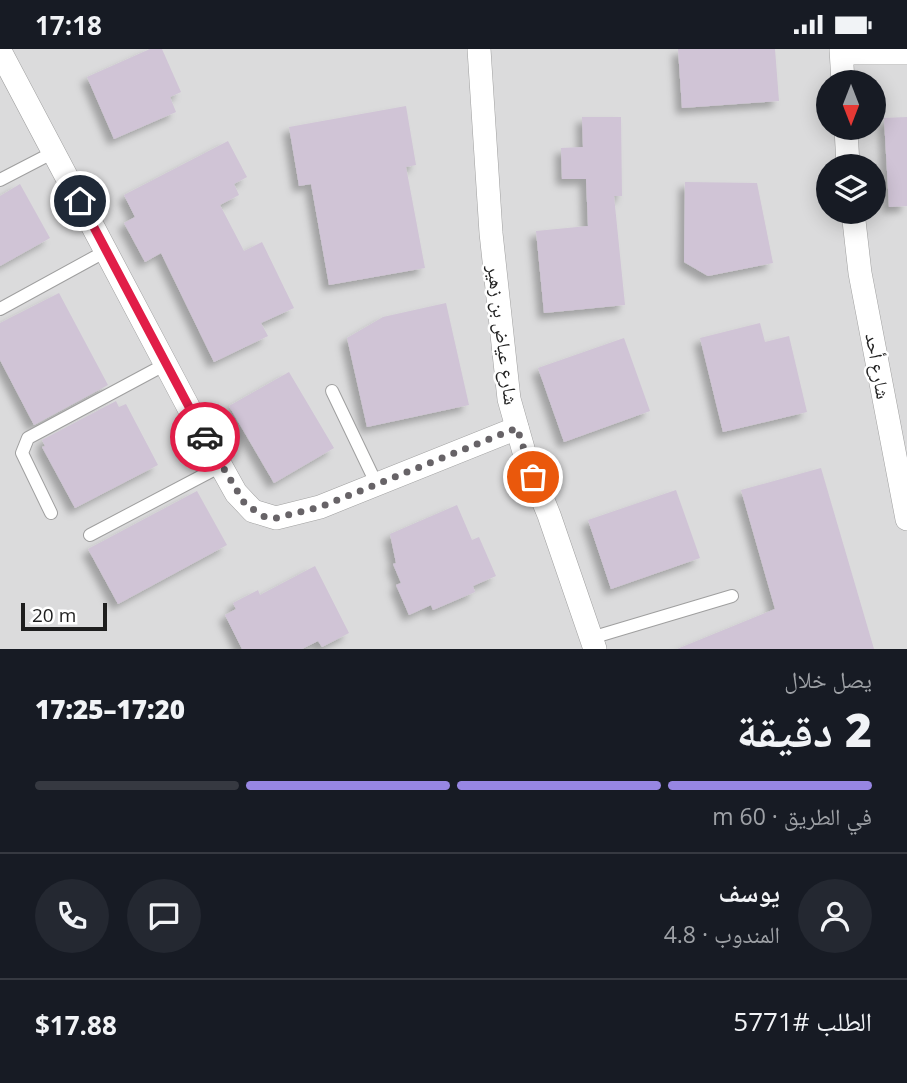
<!DOCTYPE html>
<html lang="ar">
<meta charset="utf-8">
<style>
body{margin:0;font-family:"Open Sans","Noto Naskh Arabic",sans-serif;background:#242831;color:#f1f3f6;direction:rtl;height:100vh;display:flex;flex-direction:column;font-size:26px;white-space:nowrap}
*{box-sizing:border-box;margin:0}
p{font-size:23px;color:#9ea1a6}
.icon{flex:none;width:38px;height:38px;fill:none;stroke:currentColor;stroke-width:2;stroke-linecap:round;stroke-linejoin:round}
.map{position:relative;height:600px;overflow:hidden;direction:ltr}
.sheet{display:flex;flex-direction:column;background:#171b24;flex:1}
.sheet>*{flex:none}
.needle{width:46px;rotate:180deg}
.buttons{position:absolute;left:816px;top:21px;display:grid;gap:14px}
.buttons a{display:grid;place-items:center;width:70px;height:70px;border-radius:50%;background:#171b24;box-shadow:0 4px 18px #0003;font-size:35px}
.scale{position:absolute;left:21px;bottom:18px;width:86px;box-sizing:border-box;padding-left:7px;border:4px solid #1e1e1e;border-top:0;font-size:19px;line-height:24px;white-space:nowrap;color:#1e1e1e;-webkit-text-stroke:5px #fff;paint-order:stroke}
.pin{position:absolute;display:grid;place-items:center;width:60px;height:60px;color:#fff;margin:-30px;border:4px solid #fff;border-radius:50%;box-shadow:0 2px 7px #0007}
.courier{position:absolute;display:grid;place-items:center;width:70px;height:70px;margin:-35px;border:5px solid #e11d48;border-radius:50%;background:#fff;color:#222;box-shadow:0 2px 9px #0007}
.head em{font-style:normal;font-weight:800}
.head div{display:flex;flex-direction:column-reverse}
.head{display:flex;align-items:center;justify-content:space-between;height:119px;padding:0 35px}
h1{font-size:46px;font-weight:800;line-height:52px}
.bar{display:grid;grid-template-columns:repeat(4,1fr);gap:10px 7px;align-content:center;height:84px;padding:0 35px}
.bar i{height:9px;border-radius:5px;background:#363941}
.bar .selected{background:#9786e3}
.bar p{grid-column:span 4}
.line{display:flex;align-items:center;gap:18px;padding:0 35px;border-top:2px solid #363941}
.line div{flex:1}
.round{display:grid;place-items:center;flex:none;width:74px;height:74px;border-radius:37px;background:#242831}
.status{display:flex;justify-content:space-between;align-items:center;height:49px;padding:0 35px;background:#171b24;direction:ltr}
.status svg{height:19px;fill:currentColor}
.map>svg:first-child{display:block}
.residential{fill:#dbdbdc;fill-rule:evenodd}
.building{fill:#d0c4d6;filter:url(#shadow)}
.lines{fill:none;stroke-linecap:round;stroke-linejoin:round}
.lane-casing{stroke:#9f9f9f;stroke-width:14}
.street-casing{stroke:#9f9f9f;stroke-width:24}
.lane{stroke:#fff;stroke-width:12}
.street{stroke:#fff;stroke-width:23}
.done{stroke:#676367;stroke-width:7;stroke-dasharray:0 12.6}
.route{stroke:#e11d48;stroke-width:9}
.labels{text-anchor:middle;stroke-width:5;stroke-linejoin:round;paint-order:stroke}
.street-label{font-size:19px;fill:#1e1e1e;stroke:#fff}
</style>
<div class="status"><b>17:18</b><svg viewBox="0 0 49 12"><path d="M0 12V9h3v3zM5 12V6h3v6zM10 12V3h3v9zM15 12V0h3v12zM26 1h20v11H26zM47 4h2v5h-2z"/></svg></div>
<div class="map">
<svg width="907" height="600" viewBox="0 0 907 600">
<defs>
<filter id="shadow"><feDropShadow dx="-6" dy="6" stdDeviation="3.5" flood-color="#0004"/></filter>
</defs>
<rect width="100%" height="100%" fill="#eee4ef"/>
<path class="residential" d="M0,0H907V600H0ZM828,33H873V79H828ZM828,117H873V163H828Z"/>
<g class="building">
<path d="M150,0H162L181,43L170,48L176,63L114,90L87,28Z"/>
<path d="M678,0H775L779,52L682,59Z"/>
<path d="M406,57L416,116L406,118L425,219L329,236L311,135L299,137L289,78Z"/>
<path d="M582,68H621L622,147H614L625,256L544,264L536,182L588,177L586,130H562L561,99L583,98Z"/>
<path d="M907,68V157L889,158L884,69Z"/>
<path d="M228,92L247,128L234,135L239,146L220,156L244,202L262,193L294,259L261,274L268,287L214,313L161,204L145,213L124,174L135,168L124,146Z"/>
<path d="M685,133L757,134L773,214L708,227L684,213Z"/>
<path d="M20,135L50,189L0,217V147Z"/>
<path d="M59,244L108,336L34,376L0,311V274Z"/>
<path d="M446,254L469,356L367,378L347,289L383,268Z"/>
<path d="M760,274L765,293L789,287L807,363L723,383L700,289Z"/>
<path d="M624,289L650,362L564,393L538,319Z"/>
<path d="M289,323L334,399L274,434L229,357Z"/>
<path d="M116,352L119,358L126,355L158,416L75,459L42,398L45,397L42,391Z"/>
<path d="M821,419L874,600H677L775,560L741,441Z"/>
<path d="M676,441L700,509L611,540L588,471Z"/>
<path d="M197,442L227,496L118,555L88,500Z"/>
<path d="M457,456L472,491L479,488L496,527L473,537L475,543L433,561L431,556L409,566L396,536L401,534L393,515L396,514L390,485Z"/>
<path d="M315,517L349,584L322,598L318,592L302,600H242L225,566L236,560L233,554L258,541L260,546Z"/>
</g>
<g class="lines">
<g class="lane-casing">
<g id="lane">
<path d="M0,131L54,103"/>
<path d="M0,260L106,202"/>
<path d="M332,342L377,436"/>
<path d="M51,464L22,404L28,389L166,315"/>
<path d="M90,486L221,417"/>
<path d="M591,589L732,547"/>
</g>
</g>
<g class="street-casing">
<g id="street">
<path d="M479,0L491,184L509,350L526,410L549,466L595,600"/>
<path d="M841,0L843,33"/>
<path d="M0,2L192,365L236,444L253,462L276,469L320,458L517,379"/>
<path d="M842,4H907"/>
<path d="M846,79L848,117"/>
<path d="M853,163L860,224L907,470"/>
</g>
</g>
<use href="#lane" class="lane"/>
<use href="#street" class="street"/>
</g>
<g class="lines">
<path class="done" d="M205,388L245,455L265,468L276,469L320,458L517,379L533,428"/>
<path class="route" d="M80,152L205,388"/>
</g>
<g class="labels">
<g class="street-label">
<text transform="translate(503 286) rotate(83)" y="7">شارع عياض بن زهير</text>
<text transform="translate(878 317) rotate(80)" y="7">شارع أحد</text>
</g>
</g>
</svg>
<div class="buttons">
<a><svg class="needle" viewBox="-14 -14 28 28"><path d="M0-13l5 13h-10z" fill="#e53935"/><path d="M0 13l5-13h-10z" fill="#9ea1a6"/></svg></a>
<a><svg class="icon" aria-label="layers" viewBox="0 0 24 24"><path d="M12 4l9 5-9 5-9-5zM3 14l9 5 9-5"/></svg></a>
</div>
<div class="scale">20 m</div>
<div class="pin" style="left:533px;top:428px;background:#ea580c"><svg class="icon" aria-label="bag" viewBox="0 0 24 24"><path d="M5 8h14l-1 12H6zM9 8a3 3 0 0 1 6 0"/></svg></div>
<div class="pin" style="left:80px;top:152px;background:#1f2937"><svg class="icon" aria-label="home" viewBox="0 0 24 24"><path d="M3 11l9-7 9 7M6 9v11h12V9"/></svg></div>
<div class="courier" style="left:205px;top:388px"><svg class="icon" aria-label="car" viewBox="0 0 24 24"><path d="M5 17H2v-5l4-1 3-4h7l3 4 3 1v5h-3M9 17h6M6 11h13"/><circle cx="7" cy="17" r="2"/><circle cx="17" cy="17" r="2"/></svg></div>
</div>
<section class="sheet">
<div class="head"><div><h1>2 دقيقة</h1><p>يصل خلال</p></div><em>17:20–17:25</em></div>
<div class="bar"><i class="selected"></i><i class="selected"></i><i class="selected"></i><i></i><p>في الطريق · 60 m</p></div>
<div class="line" style="height:126px"><a class="round"><svg class="icon" aria-label="person" viewBox="0 0 24 24"><circle cx="12" cy="8" r="4"/><path d="M4 21q1-7 8-7t8 7"/></svg></a><div><b>يوسف</b><p>المندوب · 4.8</p></div><a class="round"><svg class="icon" aria-label="chat" viewBox="0 0 24 24"><path d="M4 5h16v11H9l-5 4z"/></svg></a><a class="round"><svg class="icon" aria-label="phone" viewBox="0 0 24 24"><path d="M5 4h4l2 5-3 2q2 4 5 5l2-3 5 2v4C11 20 4 13 5 4z"/></svg></a></div>
<div class="line" style="height:91px"><div>الطلب #5771</div><b>$17.88</b></div>
</section>
